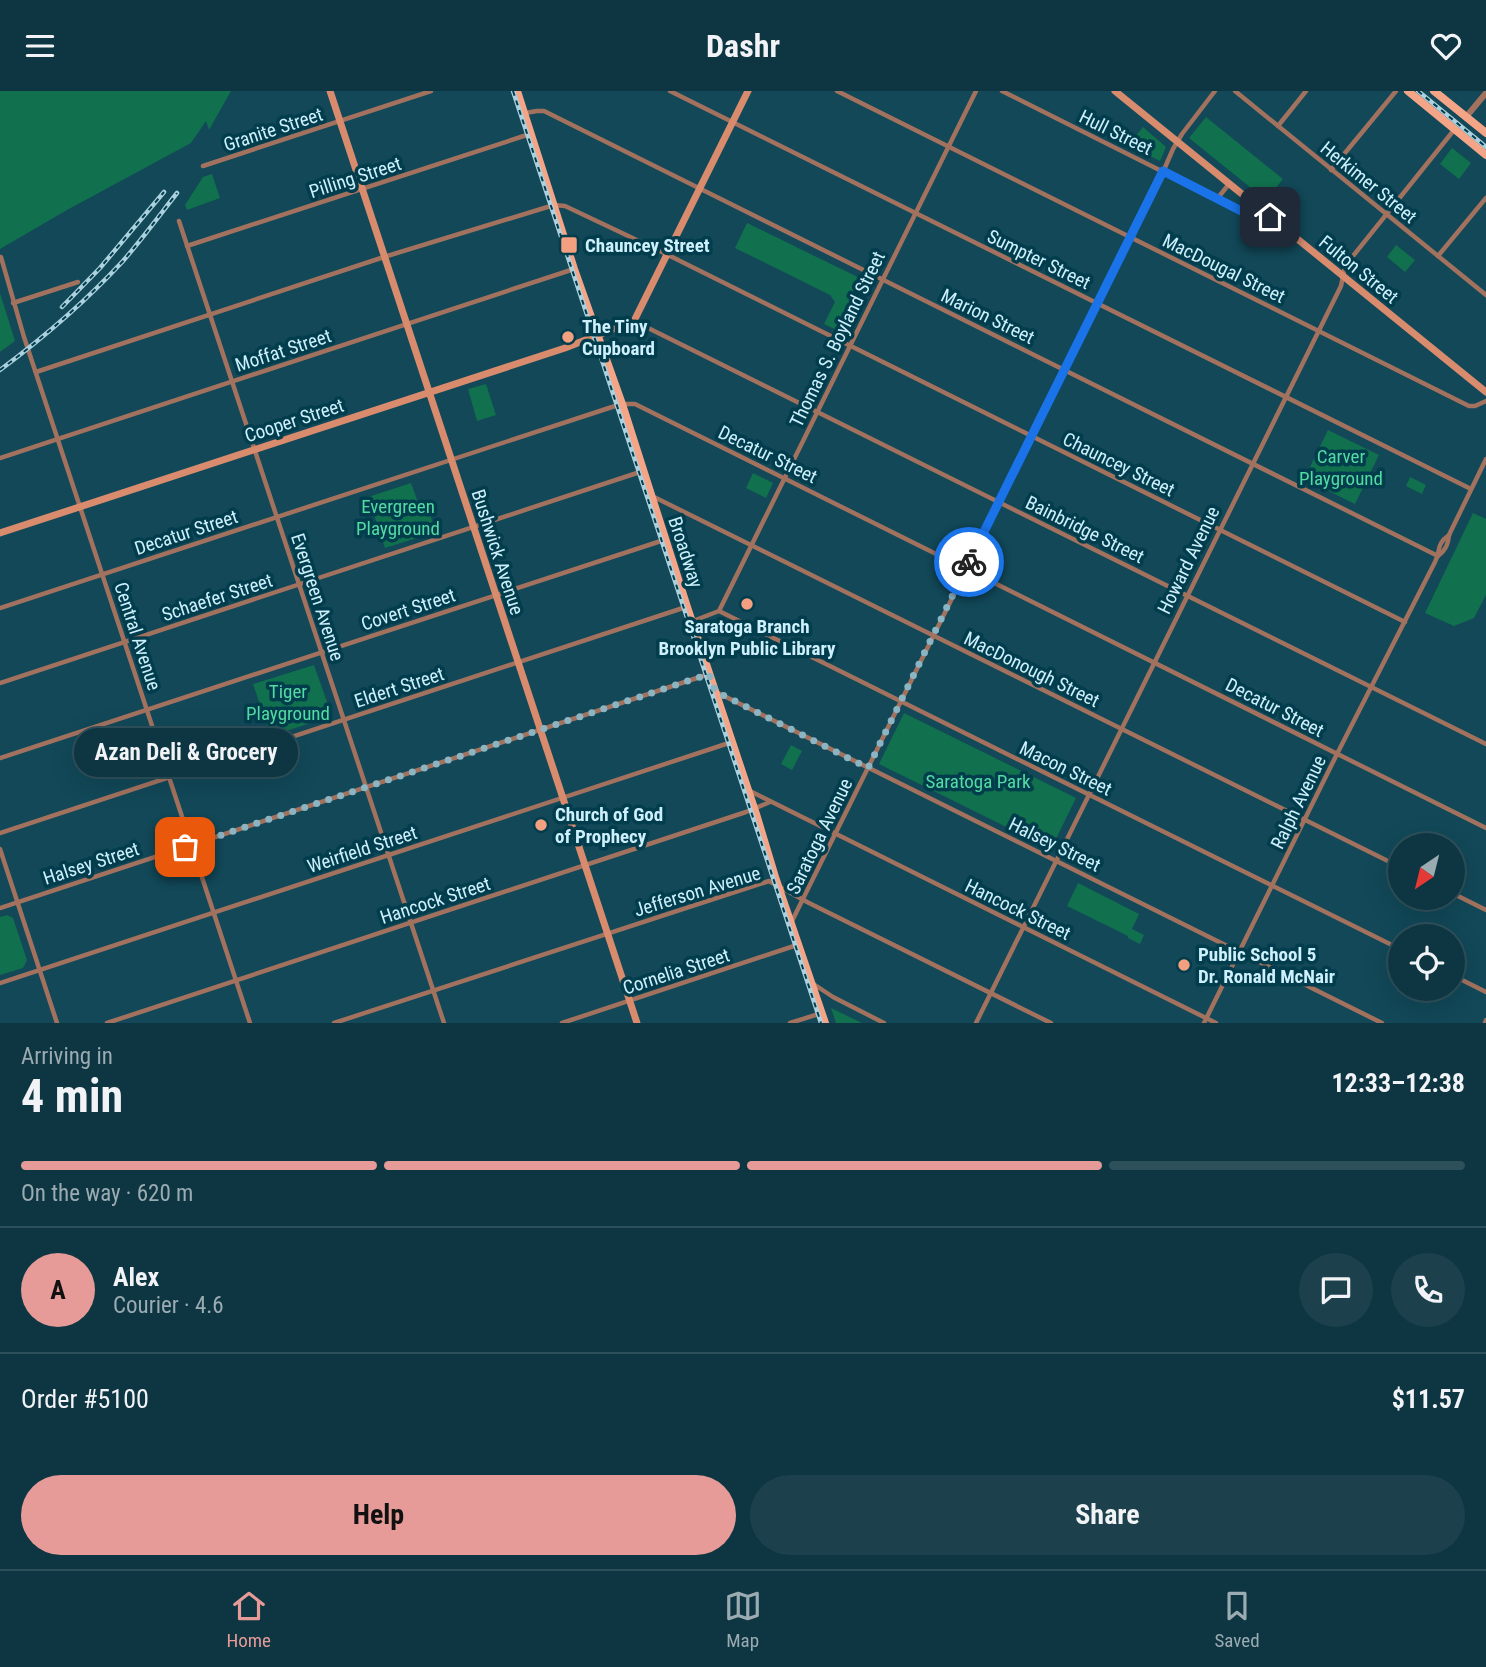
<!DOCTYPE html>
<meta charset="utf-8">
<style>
body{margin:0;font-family:"Roboto Condensed",sans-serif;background:#1c414d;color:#f1f3f6;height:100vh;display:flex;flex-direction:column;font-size:26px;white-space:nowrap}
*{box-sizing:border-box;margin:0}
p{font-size:23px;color:#9babb2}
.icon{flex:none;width:38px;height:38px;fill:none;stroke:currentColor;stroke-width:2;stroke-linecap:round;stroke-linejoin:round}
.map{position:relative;height:932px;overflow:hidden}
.drawer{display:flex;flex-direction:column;background:#0e3642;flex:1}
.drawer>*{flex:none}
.needle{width:46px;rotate:215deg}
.tools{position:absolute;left:1388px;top:742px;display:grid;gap:14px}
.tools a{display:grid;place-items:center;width:77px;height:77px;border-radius:50%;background:#0e3642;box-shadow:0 7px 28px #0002,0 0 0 2px #2e505b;font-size:35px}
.pin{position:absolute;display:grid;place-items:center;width:60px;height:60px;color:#fff;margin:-30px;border-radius:14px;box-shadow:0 4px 10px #0006}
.courier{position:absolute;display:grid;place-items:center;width:70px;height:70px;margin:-35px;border:5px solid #1a73e8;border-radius:50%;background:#fff;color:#222;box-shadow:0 2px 9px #0007}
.bubble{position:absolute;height:49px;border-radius:24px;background:#0e3642;box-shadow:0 7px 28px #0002,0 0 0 2px #2e505b;font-size:23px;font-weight:700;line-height:49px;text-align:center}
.summary em{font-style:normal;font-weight:700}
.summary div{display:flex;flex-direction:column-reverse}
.summary{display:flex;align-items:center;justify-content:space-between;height:119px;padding:0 21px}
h1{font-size:46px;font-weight:700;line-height:52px}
.bar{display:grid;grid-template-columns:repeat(4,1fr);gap:10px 7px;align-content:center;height:84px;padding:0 21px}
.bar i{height:9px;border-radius:5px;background:#2e505b}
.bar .active{background:#e69b98}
.bar p{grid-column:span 4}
.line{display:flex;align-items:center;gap:18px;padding:0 21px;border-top:2px solid #2e505b}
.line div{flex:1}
.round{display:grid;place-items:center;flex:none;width:74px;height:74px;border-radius:37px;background:#1c414d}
.button{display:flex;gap:14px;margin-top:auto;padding:14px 21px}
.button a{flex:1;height:80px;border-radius:42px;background:#e69b98;color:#111;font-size:28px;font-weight:700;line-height:80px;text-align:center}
.button a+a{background:#1c414d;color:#f1f3f6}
header{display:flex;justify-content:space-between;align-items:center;height:91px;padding:0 21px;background:#0e3642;font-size:32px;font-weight:700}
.tab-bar{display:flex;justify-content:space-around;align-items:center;height:98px;border-top:2px solid #2e505b;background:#0e3642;font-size:19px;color:#9babb2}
.tab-bar a{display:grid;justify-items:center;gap:4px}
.tab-bar .active{color:#e69b98}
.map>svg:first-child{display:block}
.green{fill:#11704d}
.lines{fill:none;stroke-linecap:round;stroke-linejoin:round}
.minor{stroke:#a2725f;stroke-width:4.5}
.tertiary{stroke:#a2725f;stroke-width:6}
.secondary{stroke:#d88b6d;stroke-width:7}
.primary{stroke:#f4a587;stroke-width:8}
.rail-casing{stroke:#abd1de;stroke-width:4.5}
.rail{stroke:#023d4d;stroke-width:2;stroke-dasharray:5;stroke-linecap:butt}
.done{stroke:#8cb5c3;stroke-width:7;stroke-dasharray:0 12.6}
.route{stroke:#1a73e8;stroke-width:9}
.poi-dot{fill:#f2a080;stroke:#023d4d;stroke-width:2.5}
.labels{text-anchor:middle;stroke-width:7;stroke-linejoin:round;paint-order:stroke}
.street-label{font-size:19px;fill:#cdf0fc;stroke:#023d4d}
.poi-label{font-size:19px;font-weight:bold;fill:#cdf0fc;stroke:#023d4d;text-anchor:start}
.park-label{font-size:19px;fill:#53dba2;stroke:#023d4d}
</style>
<header><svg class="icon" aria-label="menu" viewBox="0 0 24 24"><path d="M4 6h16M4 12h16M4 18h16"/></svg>Dashr<svg class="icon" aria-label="heart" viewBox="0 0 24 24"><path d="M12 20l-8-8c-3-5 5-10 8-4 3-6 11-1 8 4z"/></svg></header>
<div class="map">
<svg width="1486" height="932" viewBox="0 0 1486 932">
<rect width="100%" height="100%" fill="#124858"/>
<g class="green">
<path d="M0,0H231L209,39L206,30L191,52L67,119L0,158Z"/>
<path d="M1206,26L1283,88L1266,109L1189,47Z"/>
<path d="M1143,36L1166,56L1160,70L1128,54Z"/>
<path d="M1452,57L1471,72L1459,88L1440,73Z"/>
<path d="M212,83L220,107L187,119L185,114L203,86Z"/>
<path d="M747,132L870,192L845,243L824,233L835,211L830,204L735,157Z"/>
<path d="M1396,154L1415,169L1405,181L1387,166Z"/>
<path d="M0,202L15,250L0,261Z"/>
<path d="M486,293L496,324L477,330L468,298Z"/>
<path d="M1328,339L1379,364L1355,413L1304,388Z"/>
<path d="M753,382L773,392L766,407L746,397Z"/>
<path d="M1410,386L1426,394L1422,403L1406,395Z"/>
<path d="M411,392L420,417L427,415L436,441L385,457L368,406Z"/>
<path d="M1473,422L1486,428V504L1474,527L1454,535L1425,522Z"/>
<path d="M314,574L332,625L274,644L269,641L253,593Z"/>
<path d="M904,622L1076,707L1051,758L879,673Z"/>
<path d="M791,654L802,660L792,679L781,673Z"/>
<path d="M1078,792L1139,823L1132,838L1144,844L1140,853L1128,847V845L1067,815Z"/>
<path d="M7,824L13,827L27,869L23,877L0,884V826Z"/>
<path d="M831,917L862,932H836Z"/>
</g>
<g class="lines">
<g class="minor">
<path d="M670,0L1471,398"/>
<path d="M837,0L1469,315H1475L1486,310"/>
<path d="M1002,0L1259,129L1269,126"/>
<path d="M1235,0L1486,204"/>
<path d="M525,22L537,20H544L1438,465"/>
<path d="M1278,35L1306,0"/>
<path d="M203,75L431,0"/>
<path d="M1331,79L1396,0"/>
<path d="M1217,108L1229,93"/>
<path d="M179,130L444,932"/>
<path d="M187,155L530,43"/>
<path d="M1438,165L1486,107"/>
<path d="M1,166L24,246L250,932"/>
<path d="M13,212L78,191"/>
<path d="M634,230L1486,653"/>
<path d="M36,281L384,166L554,114L565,115L660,160L1405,531"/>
<path d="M0,367L574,178"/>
<path d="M652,405L1400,776"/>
<path d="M1438,465C1446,459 1448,453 1449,444L1486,368"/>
<path d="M0,517L612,316L622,313H635L1486,737"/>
<path d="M719,520L1400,858"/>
<path d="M693,530L719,520L976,0"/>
<path d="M0,592L643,380"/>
<path d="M716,601L1382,932"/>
<path d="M0,667L664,449"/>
<path d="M748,699L1216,932"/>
<path d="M0,742L686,516"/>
<path d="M0,758L57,932"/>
<path d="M1452,802L1486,819"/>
<path d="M0,817L709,583"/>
<path d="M792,830L1101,207L1163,81L1173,58L1182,43L1215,0"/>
<path d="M1452,884L1486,901"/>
<path d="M0,892L732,651"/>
<path d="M812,892L833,906L884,932"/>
<path d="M107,932L746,721L770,711"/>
<path d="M334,932L769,790L809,812L1051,932"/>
<path d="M562,932L797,854"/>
<path d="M790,932L822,922"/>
<path d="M976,932L1341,195L1345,175L1454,39"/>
<path d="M1204,932L1337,663L1435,471C1441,459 1436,453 1449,444"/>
<path d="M1485,932L1486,929"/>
</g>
<path class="tertiary" d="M1466,26L1486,2"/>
<g class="secondary">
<path d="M330,0L637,932"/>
<path d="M1115,0L1486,301"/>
<path d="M0,442L565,257L634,230L748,0"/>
</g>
<g class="primary">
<path d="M517,0L574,178L622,313L687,516L756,723L775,786L825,932"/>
<path d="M1408,0L1486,64"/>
<path d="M1434,0L1486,42"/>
</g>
<g class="rail-casing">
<g id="rail">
<path d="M513,0L821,932"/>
<path d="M1418,0L1486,56"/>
<path d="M62,216L100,177L164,101"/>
<path d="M0,279C43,247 86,210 123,170C142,148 159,125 177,102"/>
</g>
</g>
<use href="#rail" class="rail"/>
</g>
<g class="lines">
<path class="done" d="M185,756L709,583L715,600L868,677L969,471"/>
<path class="route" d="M969,471L1163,80L1259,129L1270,126"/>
</g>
<g class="poi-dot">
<rect x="560" y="145" width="18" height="18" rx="3.5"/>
<circle cx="568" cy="246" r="7"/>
<circle cx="747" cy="513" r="7"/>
<circle cx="541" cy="734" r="7"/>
<circle cx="1184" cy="874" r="7"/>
</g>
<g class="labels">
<g class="street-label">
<text transform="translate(273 38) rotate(-18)" y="7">Granite Street</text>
<text transform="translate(1116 41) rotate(26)" y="7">Hull Street</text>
<text transform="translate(355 86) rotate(-18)" y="7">Pilling Street</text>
<text transform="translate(1369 91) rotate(39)" y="7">Herkimer Street</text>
<text transform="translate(1039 168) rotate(26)" y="7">Sumpter Street</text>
<text transform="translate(1224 177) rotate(26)" y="7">MacDougal Street</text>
<text transform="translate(1359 178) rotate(39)" y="7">Fulton Street</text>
<text transform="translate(988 225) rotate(26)" y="7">Marion Street</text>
<text transform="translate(837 248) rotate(-64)" y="7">Thomas S. Boyland Street</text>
<text transform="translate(283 259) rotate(-18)" y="7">Moffat Street</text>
<text transform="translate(294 329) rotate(-18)" y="7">Cooper Street</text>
<text transform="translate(768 363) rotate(26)" y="7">Decatur Street</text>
<text transform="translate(1119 373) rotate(26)" y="7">Chauncey Street</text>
<text transform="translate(1085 438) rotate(26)" y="7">Bainbridge Street</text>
<text transform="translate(186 441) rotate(-18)" y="7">Decatur Street</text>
<text transform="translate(498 461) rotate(72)" y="7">Bushwick Avenue</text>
<text transform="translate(686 461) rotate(72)" y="7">Broadway</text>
<text transform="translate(1188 469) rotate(-64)" y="7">Howard Avenue</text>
<text transform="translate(217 506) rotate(-18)" y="7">Schaefer Street</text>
<text transform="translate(318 506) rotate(72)" y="7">Evergreen Avenue</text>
<text transform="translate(408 518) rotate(-18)" y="7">Covert Street</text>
<text transform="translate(138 545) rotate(72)" y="7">Central Avenue</text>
<text transform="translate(1032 578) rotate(26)" y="7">MacDonough Street</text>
<text transform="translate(399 596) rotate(-18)" y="7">Eldert Street</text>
<text transform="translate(1275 616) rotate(27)" y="7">Decatur Street</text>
<text transform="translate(1066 677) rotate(26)" y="7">Macon Street</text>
<text transform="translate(1298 711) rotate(-64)" y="7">Ralph Avenue</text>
<text transform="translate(819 745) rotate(-64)" y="7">Saratoga Avenue</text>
<text transform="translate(1055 753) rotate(26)" y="7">Halsey Street</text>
<text transform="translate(362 758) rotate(-18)" y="7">Weirfield Street</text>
<text transform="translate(91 772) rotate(-18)" y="7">Halsey Street</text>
<text transform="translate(697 800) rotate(-17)" y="7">Jefferson Avenue</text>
<text transform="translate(435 809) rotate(-18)" y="7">Hancock Street</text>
<text transform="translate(1018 818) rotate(26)" y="7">Hancock Street</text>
<text transform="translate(676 880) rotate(-18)" y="7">Cornelia Street</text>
</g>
<g class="poi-label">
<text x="585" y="161">Chauncey Street</text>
<text x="582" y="242">The Tiny<tspan x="582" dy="22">Cupboard</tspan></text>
<text x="747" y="542" text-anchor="middle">Saratoga Branch<tspan x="747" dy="22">Brooklyn Public Library</tspan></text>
<text x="555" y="730">Church of God<tspan x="555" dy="22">of Prophecy</tspan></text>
<text x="1198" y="870">Public School 5<tspan x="1198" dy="22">Dr. Ronald McNair</tspan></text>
</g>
<g class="park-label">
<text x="1341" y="372">Carver<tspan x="1341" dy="22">Playground</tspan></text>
<text x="398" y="422">Evergreen<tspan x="398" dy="22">Playground</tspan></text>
<text x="288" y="607">Tiger<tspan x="288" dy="22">Playground</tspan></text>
<text x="978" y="697">Saratoga Park</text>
</g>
</g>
</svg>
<div class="tools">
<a><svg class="needle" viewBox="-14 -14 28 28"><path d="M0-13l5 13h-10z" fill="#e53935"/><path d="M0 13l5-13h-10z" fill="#9babb2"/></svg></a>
<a><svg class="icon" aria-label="locate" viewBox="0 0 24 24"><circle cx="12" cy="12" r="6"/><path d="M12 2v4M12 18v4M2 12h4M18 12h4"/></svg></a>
</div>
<div class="pin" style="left:185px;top:756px;background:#ea580c"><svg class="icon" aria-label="bag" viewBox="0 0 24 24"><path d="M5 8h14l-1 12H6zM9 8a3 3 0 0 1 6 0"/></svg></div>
<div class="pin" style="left:1270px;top:126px;background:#1f2937"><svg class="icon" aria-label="home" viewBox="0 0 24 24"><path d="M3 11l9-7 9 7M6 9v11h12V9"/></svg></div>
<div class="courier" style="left:969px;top:471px"><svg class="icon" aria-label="bike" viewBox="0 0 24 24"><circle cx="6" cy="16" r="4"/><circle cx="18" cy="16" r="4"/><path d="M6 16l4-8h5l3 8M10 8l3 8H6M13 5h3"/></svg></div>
<div class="bubble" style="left:74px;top:637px;width:224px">Azan Deli &amp; Grocery</div>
</div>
<section class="drawer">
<div class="summary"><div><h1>4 min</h1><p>Arriving in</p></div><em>12:33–12:38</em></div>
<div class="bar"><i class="active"></i><i class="active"></i><i class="active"></i><i></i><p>On the way · 620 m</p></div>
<div class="line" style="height:126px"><b class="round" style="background:#e69b98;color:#111">A</b><div><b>Alex</b><p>Courier · 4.6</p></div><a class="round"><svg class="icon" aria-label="chat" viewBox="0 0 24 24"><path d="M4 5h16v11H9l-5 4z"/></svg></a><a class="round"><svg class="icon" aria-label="phone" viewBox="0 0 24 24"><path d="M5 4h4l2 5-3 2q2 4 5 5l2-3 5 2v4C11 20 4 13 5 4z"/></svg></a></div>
<div class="line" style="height:91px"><div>Order #5100</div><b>$11.57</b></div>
<div class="button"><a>Help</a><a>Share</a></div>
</section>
<nav class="tab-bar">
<a class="active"><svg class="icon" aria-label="home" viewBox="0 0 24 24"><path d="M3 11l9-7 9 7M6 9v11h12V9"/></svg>Home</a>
<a><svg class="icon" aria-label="map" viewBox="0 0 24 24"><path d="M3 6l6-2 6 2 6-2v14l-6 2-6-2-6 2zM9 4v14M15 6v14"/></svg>Map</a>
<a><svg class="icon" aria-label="saved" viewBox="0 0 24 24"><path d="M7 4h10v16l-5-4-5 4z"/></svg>Saved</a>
</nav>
